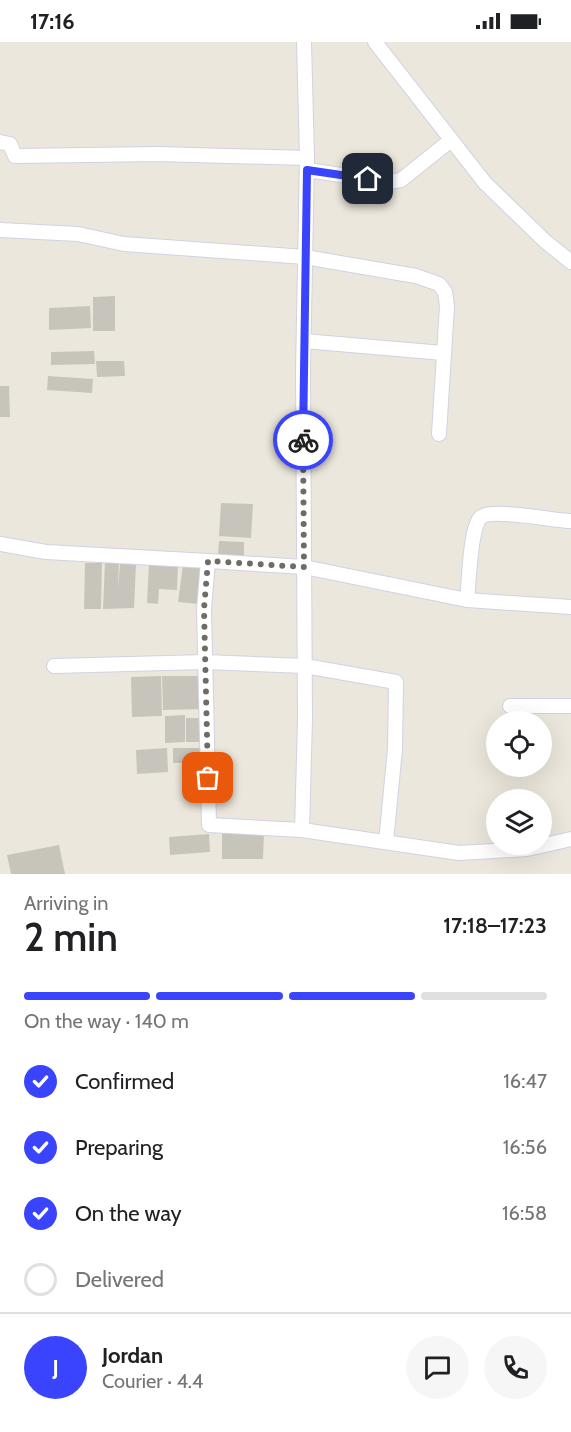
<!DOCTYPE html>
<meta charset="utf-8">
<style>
body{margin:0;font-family:Cabin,sans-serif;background:#f6f6f6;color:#202124;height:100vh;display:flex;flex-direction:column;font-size:22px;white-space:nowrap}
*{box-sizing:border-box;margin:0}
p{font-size:20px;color:#757577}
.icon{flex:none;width:33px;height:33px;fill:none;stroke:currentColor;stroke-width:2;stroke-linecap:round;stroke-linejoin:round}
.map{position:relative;height:832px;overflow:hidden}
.panel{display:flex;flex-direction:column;background:#fff;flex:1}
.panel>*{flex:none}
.tools{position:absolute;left:486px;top:669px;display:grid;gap:12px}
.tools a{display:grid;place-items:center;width:66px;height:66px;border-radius:50%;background:#fff;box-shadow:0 6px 24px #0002;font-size:30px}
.pin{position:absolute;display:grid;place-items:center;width:51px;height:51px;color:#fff;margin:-26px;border-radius:12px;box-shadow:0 3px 9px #0006}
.courier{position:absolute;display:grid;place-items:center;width:60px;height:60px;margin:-30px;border:4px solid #3a44fc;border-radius:50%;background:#fff;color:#222;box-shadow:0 2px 8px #0007}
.summary em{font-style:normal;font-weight:600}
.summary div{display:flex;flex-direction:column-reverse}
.summary{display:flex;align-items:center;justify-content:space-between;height:102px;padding:0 24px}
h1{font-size:39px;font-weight:600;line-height:45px}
.bar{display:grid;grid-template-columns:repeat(4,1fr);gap:9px 6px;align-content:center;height:72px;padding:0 24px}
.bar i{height:8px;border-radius:4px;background:#e0e0e0}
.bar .on{background:#3a44fc}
.bar p{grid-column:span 4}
.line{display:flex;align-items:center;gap:15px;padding:0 24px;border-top:2px solid #e0e0e0}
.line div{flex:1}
.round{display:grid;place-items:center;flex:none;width:63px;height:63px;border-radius:32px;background:#f6f6f6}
ol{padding:0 24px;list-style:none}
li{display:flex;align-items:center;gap:18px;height:66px}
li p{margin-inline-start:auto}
li .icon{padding:6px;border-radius:50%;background:#3a44fc;color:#fff;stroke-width:4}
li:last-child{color:#757577}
li i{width:33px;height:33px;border:3px solid #e0e0e0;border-radius:50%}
.status{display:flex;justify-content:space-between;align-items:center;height:42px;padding:0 30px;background:#fff;direction:ltr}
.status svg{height:16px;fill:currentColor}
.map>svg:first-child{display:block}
.building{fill:#c7c5bb}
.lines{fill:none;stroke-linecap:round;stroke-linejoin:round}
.minor-casing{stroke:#d1d2e3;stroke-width:16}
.minor{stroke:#fff;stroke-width:14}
.done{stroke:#6e6c68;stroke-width:6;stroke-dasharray:0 10.8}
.route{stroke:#3a44fc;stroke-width:8}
</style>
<div class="status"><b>17:16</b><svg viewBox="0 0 49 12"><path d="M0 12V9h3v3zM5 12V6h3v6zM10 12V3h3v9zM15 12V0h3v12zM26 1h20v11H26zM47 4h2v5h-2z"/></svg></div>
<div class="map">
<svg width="571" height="832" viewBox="0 0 571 832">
<rect width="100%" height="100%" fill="#ece7dc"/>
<g class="building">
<path d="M115,254V289H93V255Z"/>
<path d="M90,264L91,286L49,288V266Z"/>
<path d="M94,309L95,322L51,323V310Z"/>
<path d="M96,319H124L125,334L97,335Z"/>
<path d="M48,334L93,337L92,351L47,348Z"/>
<path d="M0,344H9L10,375H0Z"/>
<path d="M221,461L253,462L251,496L219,494Z"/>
<path d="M219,499L244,500V515L218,514Z"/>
<path d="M105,519H119L118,547L120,522H136L134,566L103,567Z"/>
<path d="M149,520L178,521L177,548L159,547L158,562L147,561Z"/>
<path d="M85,521H102L101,567H84Z"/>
<path d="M183,523L203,526L198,562L178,560Z"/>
<path d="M161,634L162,674L132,675L131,635Z"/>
<path d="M162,634H203L204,667L163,668Z"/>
<path d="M185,673V700L165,701V674Z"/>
<rect x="186" y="676" width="19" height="24"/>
<path d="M167,706L168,730L137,732L136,708Z"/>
<path d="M173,706H202V731H182V721H173Z"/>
<path d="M222,790H264L263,817H222Z"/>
<path d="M209,792L210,810L170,813L169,795Z"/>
<path d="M59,803L65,832H11L7,813Z"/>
</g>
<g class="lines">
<g class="minor-casing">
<g id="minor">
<path d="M375,0L485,141L546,200L571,220"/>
<path d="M0,100L10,102L15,114L157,112L307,116"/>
<path d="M307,128L389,140L401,138L451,98"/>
<path d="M0,188L78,192L124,202L305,215L416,234L439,242L445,250L447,264L439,392"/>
<path d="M304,299L443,311"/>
<path d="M0,502L46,510L208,519L204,567L209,783L302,788L305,677L303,329L307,116L304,0"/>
<path d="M208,519L304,525L467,558L571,565"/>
<path d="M467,558C469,540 470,488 480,476C490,465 554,479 571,479"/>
<path d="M54,624L205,620L305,624L396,640L395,707L386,800"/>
<path d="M510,664H571"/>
<path d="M302,788L459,811L527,807L571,797"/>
</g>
</g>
<use href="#minor" class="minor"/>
</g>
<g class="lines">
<path class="done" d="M208,736L204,567L208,519L304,525L303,398"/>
<path class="route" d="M303,398L307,128L368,137"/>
</g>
</svg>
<div class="tools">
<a><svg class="icon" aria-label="locate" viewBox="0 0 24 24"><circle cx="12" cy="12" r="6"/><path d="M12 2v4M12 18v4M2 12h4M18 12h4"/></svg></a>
<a><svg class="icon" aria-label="layers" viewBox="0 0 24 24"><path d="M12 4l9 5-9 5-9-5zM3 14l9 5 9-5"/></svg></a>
</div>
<div class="pin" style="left:208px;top:736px;background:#ea580c"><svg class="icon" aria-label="bag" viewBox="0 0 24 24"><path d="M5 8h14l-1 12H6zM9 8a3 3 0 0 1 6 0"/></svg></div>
<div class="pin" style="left:368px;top:137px;background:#1f2937"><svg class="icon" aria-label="home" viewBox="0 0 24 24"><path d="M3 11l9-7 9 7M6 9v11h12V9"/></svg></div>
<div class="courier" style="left:303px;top:398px"><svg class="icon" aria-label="bike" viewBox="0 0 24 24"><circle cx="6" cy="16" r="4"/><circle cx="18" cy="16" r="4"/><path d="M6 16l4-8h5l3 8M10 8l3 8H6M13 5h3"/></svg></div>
</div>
<section class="panel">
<div class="summary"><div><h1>2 min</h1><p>Arriving in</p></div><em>17:18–17:23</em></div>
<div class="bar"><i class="on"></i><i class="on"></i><i class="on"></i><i></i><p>On the way · 140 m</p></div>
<ol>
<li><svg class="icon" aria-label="check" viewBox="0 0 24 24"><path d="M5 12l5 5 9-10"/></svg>Confirmed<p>16:47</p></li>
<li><svg class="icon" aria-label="check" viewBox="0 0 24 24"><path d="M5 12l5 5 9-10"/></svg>Preparing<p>16:56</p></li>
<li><svg class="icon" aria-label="check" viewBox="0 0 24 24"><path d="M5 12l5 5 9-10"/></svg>On the way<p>16:58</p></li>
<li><i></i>Delivered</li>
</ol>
<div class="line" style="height:108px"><b class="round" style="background:#3a44fc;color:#fff">J</b><div><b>Jordan</b><p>Courier · 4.4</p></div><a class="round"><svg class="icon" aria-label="chat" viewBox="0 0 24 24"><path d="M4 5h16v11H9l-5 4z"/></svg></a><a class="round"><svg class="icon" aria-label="phone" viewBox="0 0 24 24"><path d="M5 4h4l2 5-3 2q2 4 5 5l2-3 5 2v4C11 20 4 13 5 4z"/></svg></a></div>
</section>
